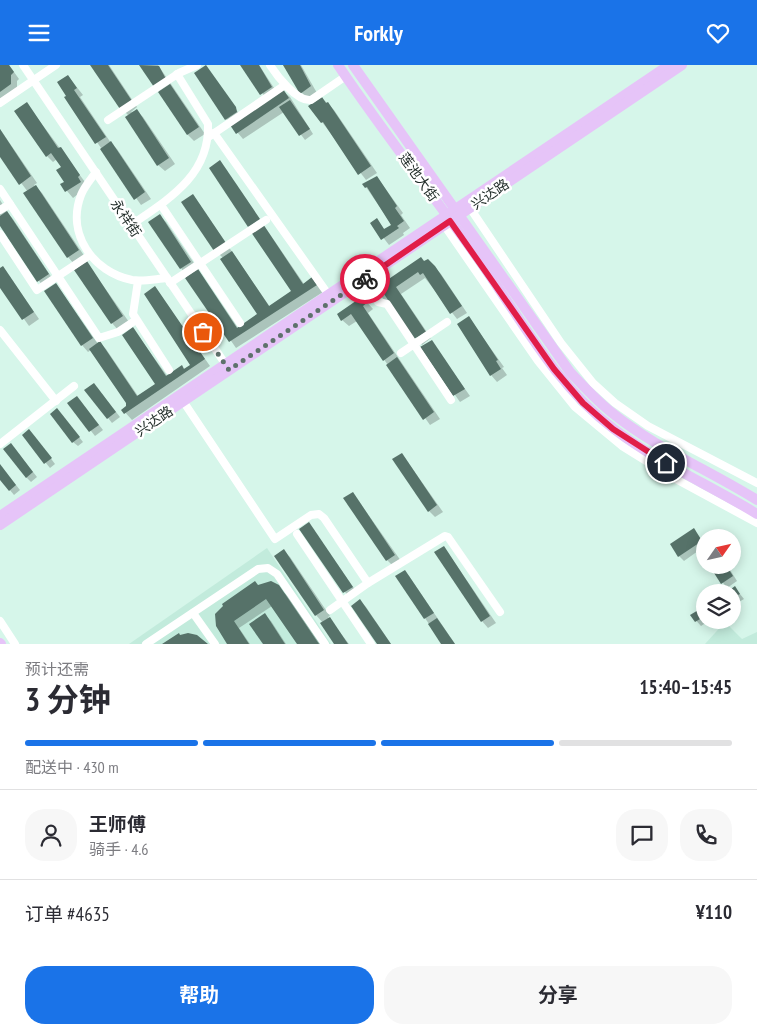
<!DOCTYPE html>
<html lang="zh">
<meta charset="utf-8">
<style>
body{margin:0;font-family:"PT Sans Narrow","Noto Sans SC",sans-serif;background:#f7f7f7;color:#2b2b33;height:100vh;display:flex;flex-direction:column;font-size:19px;white-space:nowrap}
*{box-sizing:border-box;margin:0}
p{font-size:16px;color:#7c7c81}
.icon{flex:none;width:28px;height:28px;fill:none;stroke:currentColor;stroke-width:2;stroke-linecap:round;stroke-linejoin:round}
.map{position:relative;height:579px;overflow:hidden}
.panel{display:flex;flex-direction:column;background:#fff;flex:1}
.panel>*{flex:none}
.needle{width:32px;rotate:56deg}
.buttons{position:absolute;left:696px;top:464px;display:grid;gap:10px}
.buttons a{display:grid;place-items:center;width:45px;height:45px;border-radius:50%;background:#fff;box-shadow:0 2px 12px #0003;font-size:25px}
.pin{position:absolute;display:grid;place-items:center;width:42px;height:42px;color:#fff;margin:-21px;border:2px solid #fff;border-radius:50%;box-shadow:0 1px 5px #0007}
.courier{position:absolute;display:grid;place-items:center;width:50px;height:50px;margin:-25px;border:4px solid #e11d48;border-radius:50%;background:#fff;color:#222;box-shadow:0 1px 6px #0007}
.overview em{font-style:normal;font-weight:700}
.overview div{display:flex;flex-direction:column-reverse}
.overview{display:flex;align-items:center;justify-content:space-between;height:85px;padding:0 25px}
h1{font-size:32px;font-weight:700;line-height:38px}
.bar{display:grid;grid-template-columns:repeat(4,1fr);gap:8px 5px;align-content:center;height:60px;padding:0 25px}
.bar i{height:6px;border-radius:4px;background:#e1e1e2}
.bar .active{background:#1a73e8}
.bar p{grid-column:span 4}
.line{display:flex;align-items:center;gap:12px;padding:0 25px;border-top:1px solid #e1e1e2}
.line div{flex:1}
.round{display:grid;place-items:center;flex:none;width:52px;height:52px;border-radius:20px;background:#f7f7f7}
.button{display:flex;gap:10px;margin-top:auto;padding:10px 25px}
.button a{flex:1;height:58px;border-radius:20px;background:#1a73e8;color:#fff;font-size:20px;font-weight:700;line-height:58px;text-align:center}
.button a+a{background:#f7f7f7;color:#2b2b33}
header{display:flex;justify-content:space-between;align-items:center;height:65px;padding:0 25px;background:#1a73e8;color:#fff;font-size:22px;font-weight:700}
.map>svg:first-child{display:block}
.built{fill:#c2ebdc}
.shadow{fill:#0003}
.building{fill:#567269}
.lines{fill:none;stroke-linecap:round;stroke-linejoin:round}
.minor{stroke:#fff;stroke-width:8}
.major{stroke:#e6c4f8;stroke-width:10}
.done{stroke:#5e716b;stroke-width:5;stroke-dasharray:0 9}
.route{stroke:#e11d48;stroke-width:6}
.labels{text-anchor:middle;stroke-width:5;stroke-linejoin:round;paint-order:stroke}
.street-label{font-size:14px;fill:#1e2a26;stroke:#fff}
</style>
<header><svg class="icon" aria-label="menu" viewBox="0 0 24 24"><path d="M4 6h16M4 12h16M4 18h16"/></svg>Forkly<svg class="icon" aria-label="heart" viewBox="0 0 24 24"><path d="M12 20l-8-8c-3-5 5-10 8-4 3-6 11-1 8 4z"/></svg></header>
<div class="map">
<svg width="757" height="579" viewBox="0 0 757 579">
<rect width="100%" height="100%" fill="#d6f6ea"/>
<g class="built">
<path d="M267,483L331,579H129Z"/>
<path d="M725,557L742,574L757,567V579H705Z"/>
</g>
<g class="shadow">
<path d="M0,0H9L19,14L17,16V26L0,37Z"/>
<path d="M92,0H109L137,42L131,47L137,46L143,52L175,99L165,106L158,100L129,51L121,43Z"/>
<path d="M141,0H158L205,69L194,76L188,70Z"/>
<path d="M242,0H259L278,29L283,26L290,32L313,69L305,75L284,47L243,74L226,54L206,1L242,53L268,36Z"/>
<path d="M283,0H301L317,28L307,35Z"/>
<path d="M68,11L83,30L80,32L111,78L117,84L151,134L141,140L66,33L68,31Z"/>
<path d="M322,33L334,45L377,108L366,115L322,57Z"/>
<path d="M27,39L85,117L86,123L73,133L62,120L66,117L63,102L57,94L53,97L47,91Z"/>
<path d="M0,64L37,118L34,120L42,128L85,192L74,199L68,192L28,127L0,90Z"/>
<path d="M220,96L304,219L312,214L323,227L236,283L150,158L160,151L166,157L238,263L259,249L223,193L215,185L193,130L270,242L293,227L210,103Z"/>
<path d="M377,112L403,148L401,150L410,163L403,168L404,170L389,180L372,158L377,155L385,165L392,160L366,122Z"/>
<path d="M0,135L7,146H6L13,154L54,216L44,223L0,159Z"/>
<path d="M428,195L441,209L467,248L457,254L425,213L401,229L431,273L422,280L390,236L387,238L375,224Z"/>
<path d="M87,198L129,257L118,265L112,258Z"/>
<path d="M3,202L39,254L29,261L0,220V204Z"/>
<path d="M56,219L98,279L100,278L106,284L138,331L156,319L133,264L168,312L191,300L155,223L210,301L132,355L123,345L127,342V338L91,285L88,287L82,280L46,226Z"/>
<path d="M363,233L373,244L368,248L440,354L430,360L357,256L349,261L342,255Z"/>
<path d="M469,253L504,302L502,303L507,310L497,317L491,310Z"/>
<path d="M431,276L470,331L460,337L422,283Z"/>
<path d="M98,324L120,352L112,358L86,325Z"/>
<path d="M81,337L103,365L95,371L69,338Z"/>
<path d="M57,344L83,377L78,381L73,377Z"/>
<path d="M23,370L34,371L55,399L50,403Z"/>
<path d="M15,384L37,412L31,417L26,412Z"/>
<path d="M402,389L443,447L435,452L429,446Z"/>
<path d="M0,400L20,425L14,430L0,413Z"/>
<path d="M353,428L401,496L393,501L387,495Z"/>
<path d="M309,459L358,529L350,534L301,464Z"/>
<path d="M694,464L705,481L684,496L679,491Z"/>
<path d="M444,482L496,558L488,563L482,556Z"/>
<path d="M284,486L290,492L330,551L328,552L349,579H336L322,559L323,558L316,550Z"/>
<path d="M710,500H727L737,516L727,523Z"/>
<path d="M405,506L409,511L455,579H442L425,553Z"/>
<path d="M266,518L274,519L288,531L320,579H298L272,541L239,563L250,579H229L217,560Z"/>
<path d="M735,523L744,534L732,541V528Z"/>
<path d="M360,536L366,542L391,579H378L353,541Z"/>
<path d="M705,542V555H710L701,561L692,551Z"/>
<path d="M265,550L271,556L286,579H264L251,559Z"/>
</g>
<g class="building">
<path d="M0,0H9L14,7L11,10V19L0,27Z"/>
<path d="M90,0H108L132,36L120,44Z"/>
<path d="M139,0L159,1L166,14L154,22Z"/>
<path d="M206,0L236,42L237,47L225,55L194,8Z"/>
<path d="M240,0H259L272,22L260,30Z"/>
<path d="M283,0H300L311,21L300,29Z"/>
<path d="M68,10L77,23L74,25L106,72L95,79L64,32L66,31L57,17Z"/>
<path d="M170,19L199,62L187,70L158,27Z"/>
<path d="M283,24L289,33L236,69L230,60Z"/>
<path d="M322,32L326,38L328,37L371,101L358,110L323,57L321,58L308,41Z"/>
<path d="M290,35L310,64L299,71L279,42Z"/>
<path d="M27,37L58,83L61,82L80,110L78,112L81,117L65,127L60,119L64,117L56,105L61,102L51,88L46,92L14,46Z"/>
<path d="M137,44L169,93L157,101L125,52Z"/>
<path d="M0,64L31,111L19,120L0,92Z"/>
<path d="M111,76L145,127L134,135L100,84Z"/>
<path d="M220,95L260,154L248,162L209,103Z"/>
<path d="M377,111L397,141L395,143L404,156L397,161L399,163L381,175L370,158L377,153L384,164L391,160L367,122L365,123L362,119Z"/>
<path d="M36,120L79,185L67,193L23,128Z"/>
<path d="M193,129L226,178L214,186L181,137Z"/>
<path d="M7,146L49,209L37,217L0,161V151Z"/>
<path d="M160,149L191,197L180,204L148,157Z"/>
<path d="M263,159L303,219L312,212L317,220L229,277L185,213L198,204L237,263L257,249L220,194L232,186L269,241L291,226L251,167Z"/>
<path d="M421,192L424,196L428,194L435,201L462,241L450,249L423,208L420,210L418,207L396,222L426,267L414,274L384,229L379,233L374,224Z"/>
<path d="M87,196L123,251L111,259L74,205Z"/>
<path d="M3,201L34,247L22,255L0,223V203Z"/>
<path d="M56,218L93,273L81,281L44,226Z"/>
<path d="M155,221L205,294L124,349L121,345L126,341V338L89,284L100,276L137,331L155,319L122,270L133,262L166,311L182,300L184,304L190,300L144,229Z"/>
<path d="M363,231L368,237L363,241L394,288L383,296L351,249L341,256L337,249Z"/>
<path d="M469,251L498,295L496,296L501,304L490,311L457,259Z"/>
<path d="M432,275L465,324L453,331L420,282Z"/>
<path d="M397,292L434,347L423,355L386,300Z"/>
<path d="M94,318L116,347L107,354L84,325Z"/>
<path d="M77,331L99,360L89,367L67,338Z"/>
<path d="M57,343L80,372L72,378L50,349Z"/>
<path d="M29,364L52,393L44,399L22,370Z"/>
<path d="M11,378L33,407L26,413L3,384Z"/>
<path d="M402,388L437,440L428,447L392,394Z"/>
<path d="M0,399L16,420L9,426L0,415Z"/>
<path d="M353,427L395,490L386,496L343,433Z"/>
<path d="M309,457L353,522L343,528L299,464Z"/>
<path d="M694,463L702,476L678,492L670,479Z"/>
<path d="M444,481L490,551L481,557L434,487Z"/>
<path d="M284,484L324,545L315,551L274,491Z"/>
<path d="M709,500H726L733,511L721,519Z"/>
<path d="M405,505L434,548L424,554L395,511Z"/>
<path d="M255,516L258,520L271,516L279,520L319,579H297L266,534L234,556L249,579H227L216,561L215,549L223,541L222,539Z"/>
<path d="M735,521L740,529L732,533V528H726Z"/>
<path d="M360,534L391,579H377L351,541Z"/>
<path d="M705,541V551L695,557L690,550Z"/>
<path d="M265,548L285,579H263L249,559Z"/>
<path d="M330,552L348,579H334L320,558Z"/>
<path d="M437,553L455,579H441L428,559Z"/>
<path d="M179,568L180,570L188,568L197,570L208,579H162Z"/>
</g>
<g class="lines">
<g class="minor">
<path d="M23,0L228,303"/>
<path d="M270,0C277,11 297,37 311,35L346,11"/>
<path d="M0,38L56,0"/>
<path d="M108,55L179,8L197,0"/>
<path d="M214,68L328,229"/>
<path d="M210,71L285,20"/>
<path d="M96,107C91,114 84,122 81,130C66,169 93,207 132,215C143,217 155,214 167,213"/>
<path d="M0,124L99,273L118,267L136,255"/>
<path d="M161,140L240,258"/>
<path d="M470,143L561,278L593,318L615,338L648,361L757,418"/>
<path d="M0,145L10,139"/>
<path d="M131,160C169,134 210,110 208,59L177,9"/>
<path d="M444,160L538,296L575,342L622,381L672,412L757,458"/>
<path d="M0,169L37,225L90,190"/>
<path d="M363,215L378,237L387,239L451,335"/>
<path d="M138,216L133,249L169,305"/>
<path d="M170,218L266,155"/>
<path d="M0,265L56,336"/>
<path d="M401,288L447,257"/>
<path d="M183,336L275,474L311,450L319,449L324,453L368,518L330,545"/>
<path d="M0,379L74,321"/>
<path d="M297,469L371,579"/>
<path d="M368,518L445,471L448,472L500,547"/>
<path d="M193,548L215,579"/>
<path d="M0,556L15,579"/>
<path d="M146,579L258,504L268,503L277,509L325,579"/>
</g>
<g class="major">
<path d="M338,0C383,67 433,130 480,196C521,254 556,321 614,364C658,398 710,420 757,449"/>
<path d="M353,0L570,307C583,321 596,335 611,347C655,383 709,405 757,435"/>
<path d="M0,451L669,0"/>
<path d="M0,460L682,0"/>
<path d="M0,578L1,579"/>
</g>
</g>
<g class="lines">
<path class="done" d="M203,267L229,305L365,214"/>
<path class="route" d="M365,214L450,156L554,304L583,338L613,364L666,398"/>
</g>
<g class="labels">
<g class="street-label">
<text transform="translate(419 112) rotate(54)" y="5">莲池大街</text>
<text transform="translate(490 129) rotate(-34)" y="5">兴达路</text>
<text transform="translate(126 153) rotate(56)" y="5">永祥街</text>
<text transform="translate(154 356) rotate(-34)" y="5">兴达路</text>
</g>
</g>
</svg>
<div class="buttons">
<a><svg class="needle" viewBox="-14 -14 28 28"><path d="M0-13l5 13h-10z" fill="#e53935"/><path d="M0 13l5-13h-10z" fill="#7c7c81"/></svg></a>
<a><svg class="icon" aria-label="layers" viewBox="0 0 24 24"><path d="M12 4l9 5-9 5-9-5zM3 14l9 5 9-5"/></svg></a>
</div>
<div class="pin" style="left:203px;top:267px;background:#ea580c"><svg class="icon" aria-label="bag" viewBox="0 0 24 24"><path d="M5 8h14l-1 12H6zM9 8a3 3 0 0 1 6 0"/></svg></div>
<div class="pin" style="left:666px;top:398px;background:#1f2937"><svg class="icon" aria-label="home" viewBox="0 0 24 24"><path d="M3 11l9-7 9 7M6 9v11h12V9"/></svg></div>
<div class="courier" style="left:365px;top:214px"><svg class="icon" aria-label="bike" viewBox="0 0 24 24"><circle cx="6" cy="16" r="4"/><circle cx="18" cy="16" r="4"/><path d="M6 16l4-8h5l3 8M10 8l3 8H6M13 5h3"/></svg></div>
</div>
<section class="panel">
<div class="overview"><div><h1>3 分钟</h1><p>预计还需</p></div><em>15:40–15:45</em></div>
<div class="bar"><i class="active"></i><i class="active"></i><i class="active"></i><i></i><p>配送中 · 430 m</p></div>
<div class="line" style="height:90px"><a class="round"><svg class="icon" aria-label="person" viewBox="0 0 24 24"><circle cx="12" cy="8" r="4"/><path d="M4 21q1-7 8-7t8 7"/></svg></a><div><b>王师傅</b><p>骑手 · 4.6</p></div><a class="round"><svg class="icon" aria-label="chat" viewBox="0 0 24 24"><path d="M4 5h16v11H9l-5 4z"/></svg></a><a class="round"><svg class="icon" aria-label="phone" viewBox="0 0 24 24"><path d="M5 4h4l2 5-3 2q2 4 5 5l2-3 5 2v4C11 20 4 13 5 4z"/></svg></a></div>
<div class="line" style="height:65px"><div>订单 #4635</div><b>¥110</b></div>
<div class="button"><a>帮助</a><a>分享</a></div>
</section>
